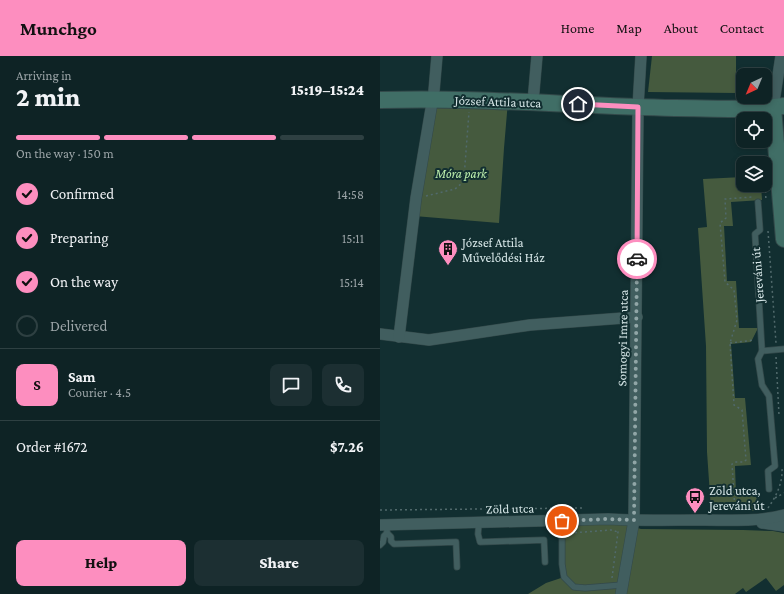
<!DOCTYPE html>
<meta charset="utf-8">
<style>
body{margin:0;font-family:"Crimson Pro",serif;background:#1c2f32;color:#f1f3f6;height:100vh;display:flex;flex-direction:column;font-size:15px;white-space:nowrap}
*{box-sizing:border-box;margin:0}
p{font-size:13px;color:#9ba4a7}
.icon{flex:none;width:22px;height:22px;fill:none;stroke:currentColor;stroke-width:2;stroke-linecap:round;stroke-linejoin:round}
.map{position:relative;flex:1;overflow:hidden}
.details{display:flex;flex-direction:column;background:#0e2325;width:380px}
.details>*{flex:none}
.needle{width:26px;rotate:224deg}
.controls{position:absolute;left:356px;top:12px;display:grid;gap:8px}
.controls a{display:grid;place-items:center;width:36px;height:36px;border-radius:8px;background:#0e2325;box-shadow:0 2px 6px #0003,0 0 0 1px #2e4042;font-size:20px}
.pin{position:absolute;display:grid;place-items:center;width:34px;height:34px;color:#fff;margin:-17px;border:2px solid #fff;border-radius:50%;box-shadow:0 1px 4px #0007}
.courier{position:absolute;display:grid;place-items:center;width:40px;height:40px;margin:-20px;border:3px solid #fd8ebf;border-radius:50%;background:#fff;color:#222;box-shadow:0 1px 5px #0007}
.head em{font-style:normal;font-weight:800}
.head div{display:flex;flex-direction:column-reverse}
.head{display:flex;align-items:center;justify-content:space-between;height:68px;padding:0 16px}
h1{font-size:26px;font-weight:800;line-height:30px}
.bar{display:grid;grid-template-columns:repeat(4,1fr);gap:6px 4px;align-content:center;height:48px;padding:0 16px}
.bar i{height:5px;border-radius:3px;background:#2e4042}
.bar .current{background:#fd8ebf}
.bar p{grid-column:span 4}
.line{display:flex;align-items:center;gap:10px;padding:0 16px;border-top:1px solid #2e4042}
.line div{flex:1}
.round{display:grid;place-items:center;flex:none;width:42px;height:42px;border-radius:8px;background:#1c2f32}
ol{padding:0 16px;list-style:none}
li{display:flex;align-items:center;gap:12px;height:44px}
li p{margin-inline-start:auto}
li .icon{padding:4px;border-radius:50%;background:#fd8ebf;color:#111;stroke-width:4}
li:last-child{color:#9ba4a7}
li i{width:22px;height:22px;border:2px solid #2e4042;border-radius:50%}
.button{display:flex;gap:8px;margin-top:auto;padding:8px 16px}
.button a{flex:1;height:46px;border-radius:8px;background:#fd8ebf;color:#111;font-size:16px;font-weight:800;line-height:46px;text-align:center}
.button a+a{background:#1c2f32;color:#f1f3f6}
header{display:flex;align-items:center;gap:24px;box-sizing:border-box;height:56px;padding:0 20px;background:#fd8ebf;color:#111}
header strong{font-size:19px}
nav{display:flex;gap:22px;margin-inline-start:auto;font-size:14px}
main{display:flex;flex:1;min-height:0}
.map>svg:first-child{display:block}
.green{fill:#455a3e}
.lines{fill:none;stroke-linecap:round;stroke-linejoin:round}
.lane-casing{stroke:#33494a;stroke-width:7}
.street-casing{stroke:#33494a;stroke-width:12}
.secondary-casing{stroke:#33494a;stroke-width:18}
.path{stroke:#516a6c;stroke-width:1.5;stroke-dasharray:2 3;stroke-linecap:butt}
.lane{stroke:#415e5f;stroke-width:5.5}
.street{stroke:#415e5f;stroke-width:11}
.secondary{stroke:#406e66;stroke-width:16}
.done{stroke:#91a6a7;stroke-width:4;stroke-dasharray:0 7.2}
.route{stroke:#fd8ebf;stroke-width:5}
.labels{text-anchor:middle;stroke-width:4;stroke-linejoin:round;paint-order:stroke}
.street-label{font-size:13px;fill:#d6e6e7;stroke:#122f31}
.park-label{font-size:13px;font-style:italic;fill:#bceeac;stroke:#122f31}
.poi-label{font-size:13px;fill:#d6e6e7;stroke:#122f31;text-anchor:start}
</style>
<header>
<strong>Munchgo</strong>
<nav><a>Home</a><a>Map</a><a>About</a><a>Contact</a></nav>
</header>
<main>
<section class="details">
<div class="head"><div><h1>2 min</h1><p>Arriving in</p></div><em>15:19–15:24</em></div>
<div class="bar"><i class="current"></i><i class="current"></i><i class="current"></i><i></i><p>On the way · 150 m</p></div>
<ol>
<li><svg class="icon" aria-label="check" viewBox="0 0 24 24"><path d="M5 12l5 5 9-10"/></svg>Confirmed<p>14:58</p></li>
<li><svg class="icon" aria-label="check" viewBox="0 0 24 24"><path d="M5 12l5 5 9-10"/></svg>Preparing<p>15:11</p></li>
<li><svg class="icon" aria-label="check" viewBox="0 0 24 24"><path d="M5 12l5 5 9-10"/></svg>On the way<p>15:14</p></li>
<li><i></i>Delivered</li>
</ol>
<div class="line" style="height:72px"><b class="round" style="background:#fd8ebf;color:#111">S</b><div><b>Sam</b><p>Courier · 4.5</p></div><a class="round"><svg class="icon" aria-label="chat" viewBox="0 0 24 24"><path d="M4 5h16v11H9l-5 4z"/></svg></a><a class="round"><svg class="icon" aria-label="phone" viewBox="0 0 24 24"><path d="M5 4h4l2 5-3 2q2 4 5 5l2-3 5 2v4C11 20 4 13 5 4z"/></svg></a></div>
<div class="line" style="height:52px"><div>Order #1672</div><b>$7.26</b></div>
<div class="button"><a>Help</a><a>Share</a></div>
</section>
<div class="map">
<svg width="404" height="538" viewBox="0 0 404 538">
<rect width="100%" height="100%" fill="#122f31"/>
<g class="green">
<path d="M272,0H356V37L268,36Z"/>
<path d="M52,42L128,45L124,92L119,167L34,160Z"/>
<path d="M363,121V129H381L382,144L351,146L353,170H344L347,225H356L359,272H378L371,286L351,288L355,342H365L371,409L355,410L356,438L379,437L380,455L331,454L327,396L326,290L318,172L327,171L323,123Z"/>
<path d="M228,463L261,473L363,474L393,475L404,477V529L396,535L386,522L366,536L363,532L355,538H148L166,527L184,521L182,465Z"/>
</g>
<g class="lines">
<g class="lane-casing">
<g id="lane">
<path d="M378,146L380,174L375,178L382,295L404,293"/>
<path d="M382,295L378,303L382,329L389,340L395,410L388,415L389,433"/>
<path d="M182,465V508L184,521L194,531L205,532L242,529"/>
<path d="M99,466L98,478L100,486L164,484L165,506"/>
<path d="M7,469V477L11,481V485L14,488L76,486L77,511"/>
<path d="M0,489L3,486L4,480L7,477"/>
</g>
</g>
<g class="street-casing">
<g id="street">
<path d="M153,46L157,0"/>
<path d="M393,52L401,0"/>
<path d="M0,278L49,284L150,269L257,261"/>
<path d="M19,281L36,142L54,35L57,0"/>
<path d="M382,467L404,470"/>
<path d="M0,469L228,463C260,465 292,464 324,464C350,464 379,466 404,459"/>
<path d="M241,538L254,464L258,51L261,0"/>
</g>
</g>
<g class="secondary-casing">
<g id="secondary">
<path d="M0,44C98,41 196,50 295,52C330,52 369,55 404,50"/>
<path d="M393,52L404,183"/>
</g>
</g>
<g class="path">
<path d="M385,125L386,145"/>
<path d="M46,140L75,133L81,128L84,122L89,56"/>
<path d="M388,175L396,287"/>
<path d="M350,287L374,284"/>
<path d="M396,301L399,359"/>
<path d="M395,442L404,437"/>
<path d="M388,452C396,441 403,426 402,413"/>
<path d="M0,454L204,452"/>
<path d="M355,454L352,408L355,406H364L366,404L362,354L354,349L350,287L357,264L354,234L345,226L340,167L346,162L345,143L372,141"/>
<path d="M190,477L231,474L238,476"/>
<path d="M232,522L238,476H241"/>
</g>
<use href="#lane" class="lane"/>
<use href="#street" class="street"/>
<use href="#secondary" class="secondary"/>
</g>
<g class="lines">
<path class="done" d="M182,465L228,463L254,464L257,203"/>
<path class="route" d="M198,48L258,51L257,203"/>
</g>
<defs>
<g id="building-pin" transform="scale(1)"><path d="M0 17L-7.5 6A9.5 9.5 0 1 1 7.5 6Z" fill="#fd8ebf" stroke="#122f31"/><path d="M-4-6H4V6H1V3H-1V6H-4ZM-2.5-4.3h1.7v1.8h-1.7ZM.8-4.3h1.7v1.8H.8ZM-2.5-1h1.7V.8h-1.7ZM.8-1h1.7V.8H.8Z" fill="#111"/></g>
<g id="bus-pin" transform="scale(1)"><path d="M0 17L-7.5 6A9.5 9.5 0 1 1 7.5 6Z" fill="#fd8ebf" stroke="#122f31"/><path d="M-5-6H5V4H4V6H2V4H-2V6H-4V4H-5ZM-3.5-4V0h7V-4ZM-3.5 1.2v1.5H-2V1.2ZM2 1.2v1.5H3.5V1.2Z" fill="#111"/></g>
</defs>
<g fill-rule="evenodd">
<use href="#building-pin" x="68" y="193"/>
<use href="#bus-pin" x="315" y="441"/>
</g>
<g class="labels">
<g class="street-label">
<text transform="translate(118 45) rotate(2)" y="5">József Attila utca</text>
<text transform="translate(377 219) rotate(-94)" y="5">Jereváni út</text>
<text transform="translate(242 282) rotate(-89)" y="5">Somogyi Imre utca</text>
<text transform="translate(130 452) rotate(-1)" y="5">Zöld utca</text>
</g>
<g class="park-label">
<text x="81" y="122">Móra park</text>
</g>
<g class="poi-label">
<text x="82" y="191">József Attila<tspan x="82" dy="15">Művelődési Ház</tspan></text>
<text x="329" y="439">Zöld utca,<tspan x="329" dy="15">Jereváni út</tspan></text>
</g>
</g>
</svg>
<div class="controls">
<a><svg class="needle" viewBox="-14 -14 28 28"><path d="M0-13l5 13h-10z" fill="#e53935"/><path d="M0 13l5-13h-10z" fill="#9ba4a7"/></svg></a>
<a><svg class="icon" aria-label="locate" viewBox="0 0 24 24"><circle cx="12" cy="12" r="6"/><path d="M12 2v4M12 18v4M2 12h4M18 12h4"/></svg></a>
<a><svg class="icon" aria-label="layers" viewBox="0 0 24 24"><path d="M12 4l9 5-9 5-9-5zM3 14l9 5 9-5"/></svg></a>
</div>
<div class="pin" style="left:182px;top:465px;background:#ea580c"><svg class="icon" aria-label="bag" viewBox="0 0 24 24"><path d="M5 8h14l-1 12H6zM9 8a3 3 0 0 1 6 0"/></svg></div>
<div class="pin" style="left:198px;top:48px;background:#1f2937"><svg class="icon" aria-label="home" viewBox="0 0 24 24"><path d="M3 11l9-7 9 7M6 9v11h12V9"/></svg></div>
<div class="courier" style="left:257px;top:203px"><svg class="icon" aria-label="car" viewBox="0 0 24 24"><path d="M5 17H2v-5l4-1 3-4h7l3 4 3 1v5h-3M9 17h6M6 11h13"/><circle cx="7" cy="17" r="2"/><circle cx="17" cy="17" r="2"/></svg></div>
</div>
</main>
